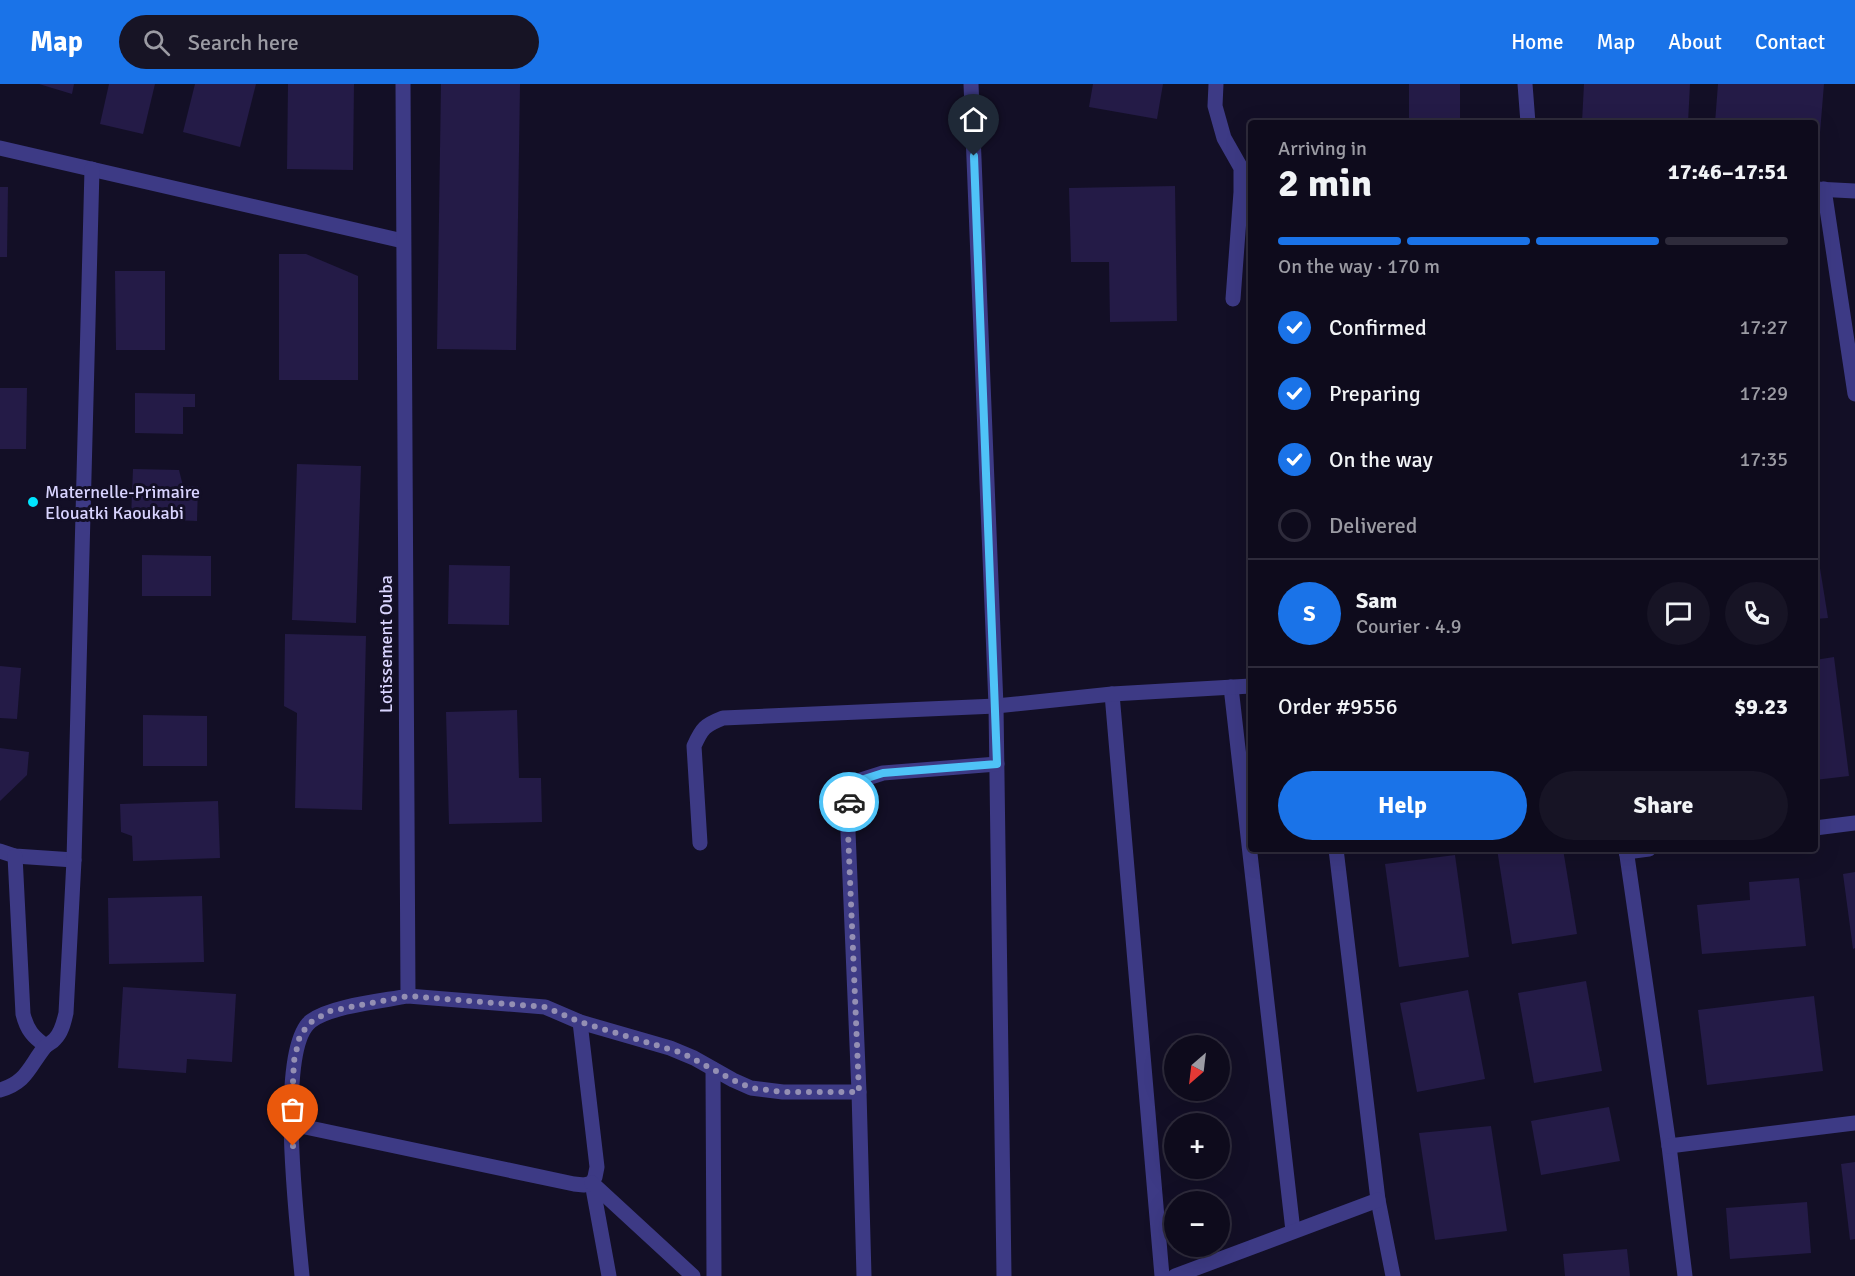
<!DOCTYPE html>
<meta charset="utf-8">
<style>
body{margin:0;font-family:Signika,sans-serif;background:#171425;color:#f1f3f6;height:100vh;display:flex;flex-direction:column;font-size:22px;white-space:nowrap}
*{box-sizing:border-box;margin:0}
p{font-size:20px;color:#9b9ba3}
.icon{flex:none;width:33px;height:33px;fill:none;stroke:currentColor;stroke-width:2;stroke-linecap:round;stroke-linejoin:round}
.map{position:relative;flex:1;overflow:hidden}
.drawer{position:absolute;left:1248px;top:36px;width:570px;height:732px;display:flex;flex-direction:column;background:#0e0b1c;border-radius:6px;box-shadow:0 6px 24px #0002,0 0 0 2px #2e2b3b}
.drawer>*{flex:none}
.needle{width:39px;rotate:208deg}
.controls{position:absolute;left:1164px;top:951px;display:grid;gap:12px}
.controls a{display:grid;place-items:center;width:66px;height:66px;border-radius:50%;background:#0e0b1c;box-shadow:0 6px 24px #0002,0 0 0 2px #2e2b3b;font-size:30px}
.pin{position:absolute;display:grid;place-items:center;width:51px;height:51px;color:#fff;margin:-62px -26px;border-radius:50% 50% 50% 0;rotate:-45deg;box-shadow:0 0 6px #0007}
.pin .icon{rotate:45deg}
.courier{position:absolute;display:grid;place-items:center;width:60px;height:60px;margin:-30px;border:4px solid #4fc3f7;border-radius:50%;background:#fff;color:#222;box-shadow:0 2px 8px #0007}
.overview em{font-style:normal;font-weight:700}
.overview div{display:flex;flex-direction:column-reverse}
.overview{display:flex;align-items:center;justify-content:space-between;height:102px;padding:0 30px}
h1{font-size:39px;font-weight:700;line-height:45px}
.bar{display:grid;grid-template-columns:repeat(4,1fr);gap:9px 6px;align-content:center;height:72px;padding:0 30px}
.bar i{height:8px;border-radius:4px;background:#2e2b3b}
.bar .on{background:#1a73e8}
.bar p{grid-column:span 4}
.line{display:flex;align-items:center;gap:15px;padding:0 30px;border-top:2px solid #2e2b3b}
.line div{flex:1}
.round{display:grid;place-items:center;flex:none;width:63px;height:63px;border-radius:32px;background:#171425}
ol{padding:0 30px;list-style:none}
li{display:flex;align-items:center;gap:18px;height:66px}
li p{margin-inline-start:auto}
li .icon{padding:6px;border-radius:50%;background:#1a73e8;color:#fff;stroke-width:4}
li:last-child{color:#9b9ba3}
li i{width:33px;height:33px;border:3px solid #2e2b3b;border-radius:50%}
.action{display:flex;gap:12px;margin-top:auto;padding:12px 30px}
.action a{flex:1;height:69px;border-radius:36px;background:#1a73e8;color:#fff;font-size:24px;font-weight:700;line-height:69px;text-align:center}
.action a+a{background:#171425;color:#f1f3f6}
header{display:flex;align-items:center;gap:36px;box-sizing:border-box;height:84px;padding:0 30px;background:#1a73e8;color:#fff}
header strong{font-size:28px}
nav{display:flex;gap:33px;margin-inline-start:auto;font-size:21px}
.search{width:420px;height:54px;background:#171425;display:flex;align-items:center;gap:15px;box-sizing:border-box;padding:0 21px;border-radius:33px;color:#9b9ba3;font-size:22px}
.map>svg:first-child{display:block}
.building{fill:#241b47}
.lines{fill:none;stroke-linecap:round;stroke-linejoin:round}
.minor{stroke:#3d3a85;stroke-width:15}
.done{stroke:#948fb3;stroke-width:6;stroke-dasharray:0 10.8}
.route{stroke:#4fc3f7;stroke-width:8}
.poi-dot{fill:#00e5ff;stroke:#130f26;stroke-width:2}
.labels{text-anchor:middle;stroke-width:6;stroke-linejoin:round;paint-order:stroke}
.poi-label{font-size:18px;fill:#d9d4ff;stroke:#130f26;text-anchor:start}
.street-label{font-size:18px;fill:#d9d4ff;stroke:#130f26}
</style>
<header>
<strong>Map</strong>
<div class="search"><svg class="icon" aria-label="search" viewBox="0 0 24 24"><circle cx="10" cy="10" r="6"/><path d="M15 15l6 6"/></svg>Search here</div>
<nav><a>Home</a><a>Map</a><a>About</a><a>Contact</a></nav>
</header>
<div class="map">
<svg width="1855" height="1192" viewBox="0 0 1855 1192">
<rect width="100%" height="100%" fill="#130f26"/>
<g class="building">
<path d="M39,0H74L72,10Z"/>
<path d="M109,0H155L143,50L100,40Z"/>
<path d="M195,0H256L240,63L183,48Z"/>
<path d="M288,0H354L353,86L287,85Z"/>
<path d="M441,0H520L516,266L437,265Z"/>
<path d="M1093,0H1163L1157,35L1089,23Z"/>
<rect x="1409" y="0" width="51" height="39"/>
<path d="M1584,0H1690L1688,39L1582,38Z"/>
<path d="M1718,0H1824L1819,61H1815V39H1715Z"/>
<path d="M1175,102L1177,237L1110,238L1109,178H1071L1069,104Z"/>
<path d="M0,103H8L7,173H0Z"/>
<path d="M279,170H306L358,192V296H279Z"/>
<path d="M115,187H165V266H116Z"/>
<path d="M0,304H27L26,365H0Z"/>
<path d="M135,309L195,310V323H183V350L135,349Z"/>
<path d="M297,380L361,382L356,539L292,536Z"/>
<path d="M133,385L179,386L183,402H198L197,437L131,434Z"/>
<path d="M1815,453L1828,534L1815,535Z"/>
<path d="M142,471L211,472V512H142Z"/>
<path d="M449,481L510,482L509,541L448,540Z"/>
<path d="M285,550L366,552L362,726L295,724L297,629L284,622Z"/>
<path d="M1834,573L1849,692L1815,696V576Z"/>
<path d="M0,582L21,584L17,635L0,634Z"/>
<path d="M517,626L519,694H541L542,738L449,740L446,628Z"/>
<path d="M143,631L207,632V682H143Z"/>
<path d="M0,664L29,668L27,691L0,717Z"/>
<path d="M218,717L220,774L133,777L132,752L121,748L120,720Z"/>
<path d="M1497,765H1563L1577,850L1512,860Z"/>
<path d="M1455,771L1469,873L1399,883L1385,780Z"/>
<path d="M1855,788V864L1853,865L1843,790Z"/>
<path d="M1799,794L1806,862L1702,870L1697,821L1750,816L1749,798Z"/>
<path d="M202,812L204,878L109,880L108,814Z"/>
<path d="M1586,897L1602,987L1534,999L1518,909Z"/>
<path d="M123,903L236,910L232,978L187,975L186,989L118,984Z"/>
<path d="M1468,906L1485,995L1417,1008L1400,919Z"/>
<path d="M1814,912L1823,987L1707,1001L1698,926Z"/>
<path d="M1609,1023L1620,1077L1541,1091L1531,1037Z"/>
<path d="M1491,1042L1507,1147L1435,1156L1419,1049Z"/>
<path d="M1855,1078V1155L1850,1156L1841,1080Z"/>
<path d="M1807,1118L1811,1169L1730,1175L1726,1124Z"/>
<path d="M1627,1165L1630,1192H1565L1563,1170Z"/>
</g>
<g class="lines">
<g class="minor">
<path d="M971,0L996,622L1004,1192"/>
<path d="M1216,0L1215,22L1224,54L1241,84V108L1233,215"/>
<path d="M1525,0L1528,39"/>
<path d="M0,64L403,157"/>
<path d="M1816,105L1855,107"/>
<path d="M1824,105L1855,310"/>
<path d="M1231,603L1293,1147"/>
<path d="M1112,610L1162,1192"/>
<path d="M1815,744L1855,739"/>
<path d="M700,759L694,662C702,644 705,641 723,634L996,622L1112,610L1251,602"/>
<path d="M1336,765L1378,1116L1393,1192"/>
<path d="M1626,765L1669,1062L1685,1192"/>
<path d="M0,767L15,772L74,776"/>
<path d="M1626,768L1649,765"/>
<path d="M15,772L23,930C27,946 33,953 46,962"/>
<path d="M408,912L545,923L580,938L670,964L694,974L733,996L751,1004L783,1008H859"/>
<path d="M580,938L597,1083L595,1093L592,1099L609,1192"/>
<path d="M713,985L714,1192"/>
<path d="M0,1006C26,999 29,983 44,964C47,960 52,959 55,955C62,948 64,937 66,929L74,776L92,85"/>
<path d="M291,1040L574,1100L584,1101L592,1099"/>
<path d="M1669,1062L1855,1039"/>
<path d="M592,1099L693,1192"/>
<path d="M302,1192C298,1145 275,965 311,937C331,922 382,917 408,912L403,0"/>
<path d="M864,1192L859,1008L847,724L861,696L883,689L997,680"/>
<path d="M1175,1192L1378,1116"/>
</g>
</g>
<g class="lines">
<path class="done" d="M293,1062L291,1040L294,977L300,951L311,938L330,927L408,912L545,923L580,938L682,969L733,996L751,1004L783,1008H859L847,724L849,718"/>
<path class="route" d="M849,718L861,696L883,689L997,680L974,72"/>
</g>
<circle class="poi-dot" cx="33" cy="418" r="6"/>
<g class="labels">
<g class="poi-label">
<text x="45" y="414">Maternelle-Primaire<tspan x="45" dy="21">Elouatki Kaoukabi</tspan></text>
</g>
<g class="street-label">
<text transform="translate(386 560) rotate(-90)" y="6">Lotissement Ouba</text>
</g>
</g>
</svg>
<div class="controls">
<a><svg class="needle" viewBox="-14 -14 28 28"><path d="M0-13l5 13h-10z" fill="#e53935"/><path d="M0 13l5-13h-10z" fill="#9b9ba3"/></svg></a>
<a>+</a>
<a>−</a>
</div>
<div class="pin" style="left:293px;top:1062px;background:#ea580c"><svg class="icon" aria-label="bag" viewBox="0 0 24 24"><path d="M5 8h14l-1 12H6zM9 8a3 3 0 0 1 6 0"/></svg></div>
<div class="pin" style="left:974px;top:72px;background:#1f2937"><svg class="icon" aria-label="home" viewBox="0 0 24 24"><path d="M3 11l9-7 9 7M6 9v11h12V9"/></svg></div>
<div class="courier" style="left:849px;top:718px"><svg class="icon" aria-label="car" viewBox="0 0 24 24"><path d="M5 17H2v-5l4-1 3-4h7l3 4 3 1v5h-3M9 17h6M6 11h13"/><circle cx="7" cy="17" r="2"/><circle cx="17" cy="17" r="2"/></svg></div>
<section class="drawer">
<div class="overview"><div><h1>2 min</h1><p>Arriving in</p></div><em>17:46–17:51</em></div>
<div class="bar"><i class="on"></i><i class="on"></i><i class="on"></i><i></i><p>On the way · 170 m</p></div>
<ol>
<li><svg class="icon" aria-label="check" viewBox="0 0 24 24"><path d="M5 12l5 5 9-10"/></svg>Confirmed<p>17:27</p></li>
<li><svg class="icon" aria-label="check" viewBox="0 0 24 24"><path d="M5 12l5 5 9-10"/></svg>Preparing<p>17:29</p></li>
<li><svg class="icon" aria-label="check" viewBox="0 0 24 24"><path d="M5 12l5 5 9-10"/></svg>On the way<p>17:35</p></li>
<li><i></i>Delivered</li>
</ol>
<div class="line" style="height:108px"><b class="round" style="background:#1a73e8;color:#fff">S</b><div><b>Sam</b><p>Courier · 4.9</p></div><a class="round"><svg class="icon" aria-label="chat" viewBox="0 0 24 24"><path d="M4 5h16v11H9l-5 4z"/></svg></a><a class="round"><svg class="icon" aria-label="phone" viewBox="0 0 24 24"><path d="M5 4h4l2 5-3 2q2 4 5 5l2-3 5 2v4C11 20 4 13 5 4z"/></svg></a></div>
<div class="line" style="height:78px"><div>Order #9556</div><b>$9.23</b></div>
<div class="action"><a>Help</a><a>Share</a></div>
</section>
</div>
